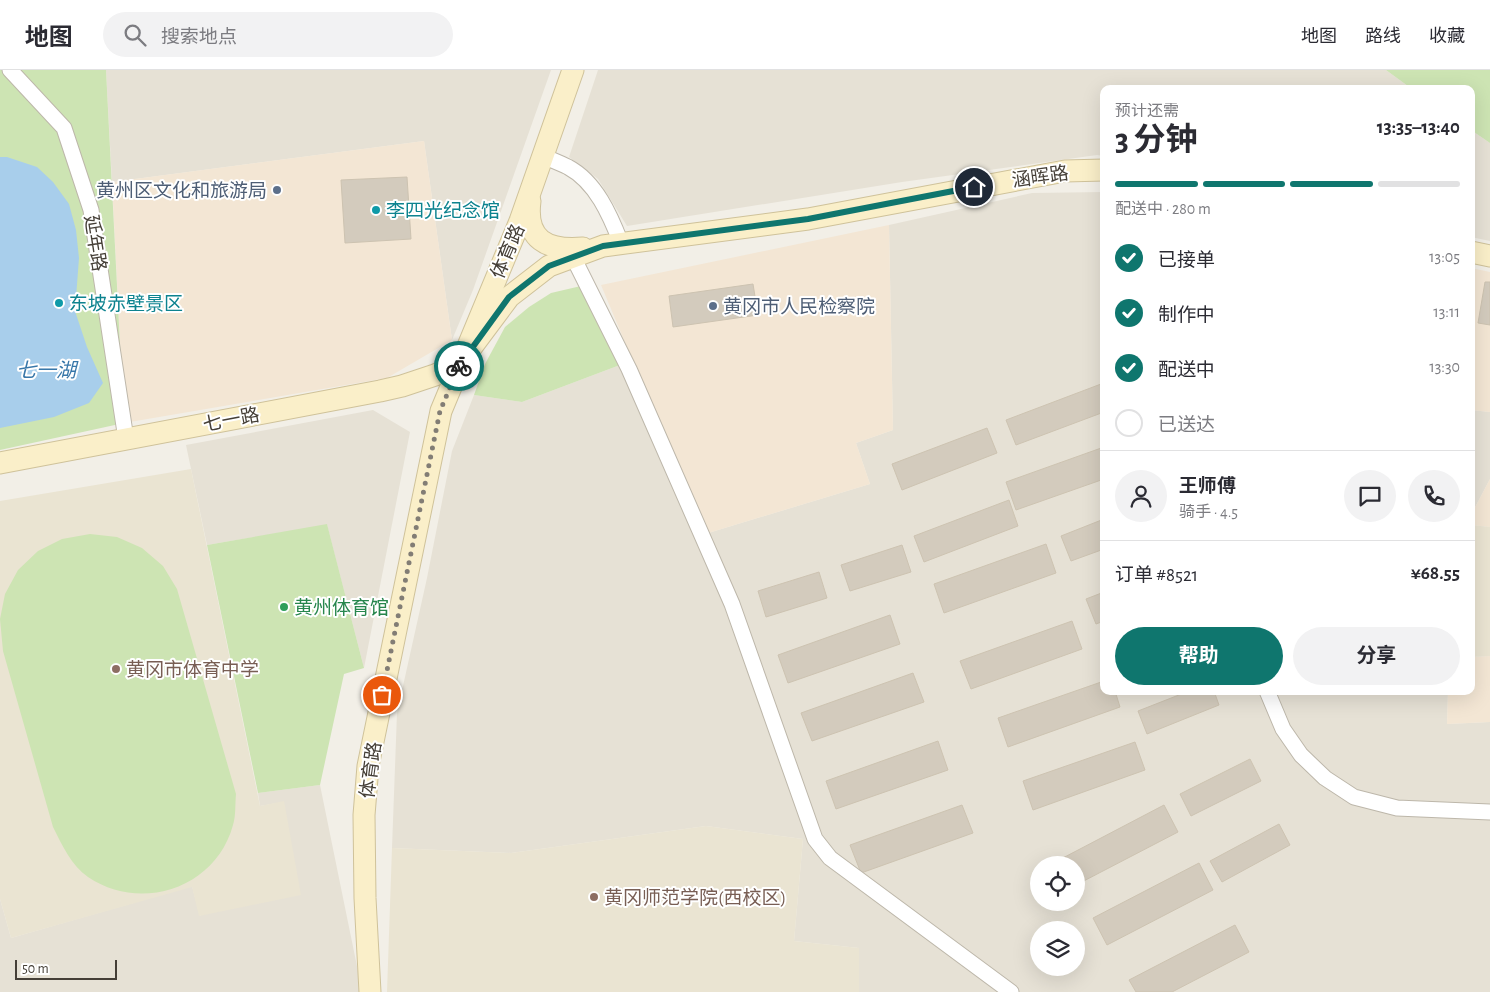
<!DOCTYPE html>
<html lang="zh">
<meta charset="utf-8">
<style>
body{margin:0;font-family:"Alegreya Sans","Noto Sans SC",sans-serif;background:#f2f2f3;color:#2b2b33;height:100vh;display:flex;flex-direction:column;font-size:19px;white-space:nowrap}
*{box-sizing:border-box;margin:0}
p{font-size:16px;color:#7c7c81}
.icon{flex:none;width:28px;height:28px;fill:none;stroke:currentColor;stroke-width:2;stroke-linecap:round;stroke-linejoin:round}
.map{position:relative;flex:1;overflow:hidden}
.panel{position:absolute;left:1100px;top:15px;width:375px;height:610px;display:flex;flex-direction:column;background:#fff;border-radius:10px;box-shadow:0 5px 20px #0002}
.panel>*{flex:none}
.controls{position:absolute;left:1030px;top:786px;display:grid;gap:10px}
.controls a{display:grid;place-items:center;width:55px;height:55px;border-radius:50%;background:#fff;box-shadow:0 5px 20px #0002;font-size:25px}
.scale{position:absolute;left:15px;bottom:12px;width:102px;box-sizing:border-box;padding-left:5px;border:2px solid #453f37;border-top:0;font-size:14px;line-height:18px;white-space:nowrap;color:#453f37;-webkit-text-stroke:4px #fff;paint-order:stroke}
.pin{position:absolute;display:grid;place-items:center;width:42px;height:42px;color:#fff;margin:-21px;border:2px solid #fff;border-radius:50%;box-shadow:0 1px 5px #0007}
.courier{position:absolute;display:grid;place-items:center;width:50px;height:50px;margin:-25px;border:4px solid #0f766e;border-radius:50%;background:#fff;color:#222;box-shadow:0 1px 6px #0007}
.headline em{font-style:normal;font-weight:700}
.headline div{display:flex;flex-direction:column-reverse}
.headline{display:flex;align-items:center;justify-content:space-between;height:85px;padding:0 15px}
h1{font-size:32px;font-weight:700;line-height:38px}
.bar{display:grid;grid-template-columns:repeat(4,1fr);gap:8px 5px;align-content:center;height:60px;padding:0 15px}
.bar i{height:6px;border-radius:4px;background:#e1e1e2}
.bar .current{background:#0f766e}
.bar p{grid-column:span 4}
.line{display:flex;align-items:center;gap:12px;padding:0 15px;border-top:1px solid #e1e1e2}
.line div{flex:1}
.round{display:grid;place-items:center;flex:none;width:52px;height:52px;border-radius:26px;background:#f2f2f3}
ol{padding:0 15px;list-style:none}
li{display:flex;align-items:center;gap:15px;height:55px}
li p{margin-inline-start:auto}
li .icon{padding:5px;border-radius:50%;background:#0f766e;color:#fff;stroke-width:4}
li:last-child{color:#7c7c81}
li i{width:28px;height:28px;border:2px solid #e1e1e2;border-radius:50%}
.button{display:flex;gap:10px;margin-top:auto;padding:10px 15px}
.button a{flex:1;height:58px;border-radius:30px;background:#0f766e;color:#fff;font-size:20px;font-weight:700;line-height:58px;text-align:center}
.button a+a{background:#f2f2f3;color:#2b2b33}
header{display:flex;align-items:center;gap:30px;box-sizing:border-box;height:70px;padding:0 25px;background:#fff;border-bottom:1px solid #e1e1e2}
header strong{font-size:24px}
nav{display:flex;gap:28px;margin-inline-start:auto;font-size:18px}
.search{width:350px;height:45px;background:#f2f2f3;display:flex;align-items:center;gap:12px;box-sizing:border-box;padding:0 18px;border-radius:28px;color:#7c7c81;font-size:19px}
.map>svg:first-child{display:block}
.residential{fill:#e6e1d5;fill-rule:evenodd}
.commercial{fill:#f3e6d4}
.education{fill:#eae4d2}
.green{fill:#cde4b3}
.water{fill:#a8ceeb}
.building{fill:#d3cbbd;stroke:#cdc3b1}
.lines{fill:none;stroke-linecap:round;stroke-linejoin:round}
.street-casing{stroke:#bdb7aa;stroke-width:17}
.secondary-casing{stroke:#cfc29a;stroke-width:23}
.street{stroke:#fff;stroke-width:15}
.secondary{stroke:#faefc9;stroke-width:21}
.done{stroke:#827d75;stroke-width:5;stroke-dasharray:0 9}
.route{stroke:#0f766e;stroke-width:6}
.service-dot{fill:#5c6f8a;stroke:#fff;stroke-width:2}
.culture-dot{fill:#0f9aa8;stroke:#fff;stroke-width:2}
.leisure-dot{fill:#2e9e5b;stroke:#fff;stroke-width:2}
.education-dot{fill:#8d6e63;stroke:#fff;stroke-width:2}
.labels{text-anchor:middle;stroke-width:4;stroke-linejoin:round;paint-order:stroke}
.street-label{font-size:19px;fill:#453f37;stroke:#fff}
.service-label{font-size:19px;fill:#4e5e75;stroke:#fff;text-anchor:end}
.culture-label{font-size:19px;fill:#0d838f;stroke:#fff;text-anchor:start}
.leisure-label{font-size:19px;fill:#27864d;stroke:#fff;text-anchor:start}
.education-label{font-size:19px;fill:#785e54;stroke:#fff;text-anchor:start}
.water-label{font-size:20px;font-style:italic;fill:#3877a9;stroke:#fff}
</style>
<header>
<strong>地图</strong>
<div class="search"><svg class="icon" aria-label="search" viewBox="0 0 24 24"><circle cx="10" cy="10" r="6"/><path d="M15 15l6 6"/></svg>搜索地点</div>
<nav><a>地图</a><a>路线</a><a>收藏</a></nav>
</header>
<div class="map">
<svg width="1490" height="922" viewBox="0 0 1490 922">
<rect width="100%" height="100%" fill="#f2efe7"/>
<g class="residential">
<path d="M106,0H551L473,220L452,270L424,71L112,112Z"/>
<path d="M598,0H1386L1412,19H1104V86L1097,85L902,112L627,156L598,109L569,87Z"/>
<path d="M1471,60L1490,73V171L1471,167Z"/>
<path d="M1104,122V621H1448L1447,654L1490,652V922H859V878L794,871L803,769L706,756L511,783L392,778L397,643L427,508L452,381L474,325L522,332L620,295L705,464L870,414L856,373L893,360L889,155L1032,123ZM1039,795H1076V832H1039ZM1039,860H1076V898H1039Z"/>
<path d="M373,340L410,362L364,598L327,455L207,475L186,375Z"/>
<path d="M1471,340L1490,342V409L1471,445Z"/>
<path d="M320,715L360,911V922H0V829L11,868L192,816L200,846L284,732L260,736L258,723Z"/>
</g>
<g class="commercial">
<path d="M424,71L452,270L387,308L124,353L112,112Z"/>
<path d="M889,155L893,360L856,373L870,414L705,464L601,215Z"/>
<path d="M1471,198L1490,202V342L1471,340Z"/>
<path d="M1490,409V457L1471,455V445Z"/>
<path d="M1490,586V652L1447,654L1448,621H1471V587Z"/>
</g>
<g class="education">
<path d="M191,399L260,736L284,731L301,825L199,846L192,817L11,868L0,829V431Z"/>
<path d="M1471,455L1490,457V586L1471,587Z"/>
<path d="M706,756L803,769L794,871L859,878V922H387L392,778L511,783Z"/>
</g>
<g class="green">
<path d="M0,0H106L124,353L0,380Z"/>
<path d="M1386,0H1490V73L1471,60V19H1412Z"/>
<path d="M581,216L620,295L522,332L474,325L485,294L505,257L529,237L551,223Z"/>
<path d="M327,454L364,598L344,604L320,715L258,723L207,475Z"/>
<path d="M90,464L117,467L142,478L163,496L177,519L236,724C235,734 236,746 233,755C216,818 141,843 88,807C71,795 62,775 53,757L3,581L0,549L5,524L18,500L38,481L62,469Z"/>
</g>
<path class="water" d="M0,87H7L37,97L53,112L69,134L76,160L79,188L75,241L87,277L103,313L89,333L54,347L0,358Z"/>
<g class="building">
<path d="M407,107L411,169L345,173L341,110Z"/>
<path d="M1485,212H1490V255L1478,253Z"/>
<path d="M753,214L758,245L673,257L669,226Z"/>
<path d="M1101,314L1104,322V342L1016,375L1006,350Z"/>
<path d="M987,358L997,383L902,420L892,394Z"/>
<path d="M1104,377V409L1016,440L1006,412Z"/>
<path d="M1009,430L1018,456L924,492L914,466Z"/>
<path d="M1104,449V479L1071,491L1061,466Z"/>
<path d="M1046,474L1056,503L944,543L934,514Z"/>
<path d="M902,475L911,502L850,521L841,495Z"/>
<path d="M819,502L827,528L766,547L758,521Z"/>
<path d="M1104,522V551L1096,554L1086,529Z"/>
<path d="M890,545L900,574L788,613L778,585Z"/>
<path d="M1072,551L1082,579L971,619L960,591Z"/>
<path d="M913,603L924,632L812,671L801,643Z"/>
<path d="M1104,611V621H1115L1120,637L1008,677L998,648Z"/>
<path d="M1189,621H1214L1219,635L1147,664L1138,641Z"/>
<path d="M938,671L948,700L836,739L826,711Z"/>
<path d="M1135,672L1145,700L1033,740L1023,711Z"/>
<path d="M1250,689L1261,711L1191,746L1180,724Z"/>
<path d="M962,735L973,763L861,803L850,775Z"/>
<path d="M1164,735L1178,762L1076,815V795H1061L1059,790Z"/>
<path d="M1279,754L1290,775L1222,812L1210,791Z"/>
<path d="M1199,793L1213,820L1107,875L1093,848Z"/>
<path d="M1235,855L1249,882L1172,922H1136L1129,910Z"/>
</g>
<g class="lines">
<g class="street-casing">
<g id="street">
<path d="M10,0L64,58L91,140L126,369"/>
<path d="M543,86C552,90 560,93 568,97C596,112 610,145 621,173"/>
<path d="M573,187L629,299L732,534L815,769L830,788L1011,922"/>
<path d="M1267,621L1283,659L1301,685L1325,708L1354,727L1397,738L1490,742"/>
</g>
</g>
<g class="secondary-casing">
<g id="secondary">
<path d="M530,131C525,170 547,181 583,178"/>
<path d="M1471,182L1490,186"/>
<path d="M0,393L380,321L402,316L435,305L459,294L509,227L549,196L603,176L808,149L1065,101L1104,100"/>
<path d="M370,922L365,828L364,745L368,696L441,341L520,151L573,0"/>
</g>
</g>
<use href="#street" class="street"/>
<use href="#secondary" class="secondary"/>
</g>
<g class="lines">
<path class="done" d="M382,625L440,341L459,296"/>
<path class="route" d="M459,296L509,227L549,196L603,176L808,149L974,117"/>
</g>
<g class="service-dot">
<circle cx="277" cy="120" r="5"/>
<circle cx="713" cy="236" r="5"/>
</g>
<g class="culture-dot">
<circle cx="376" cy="140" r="5"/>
<circle cx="59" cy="233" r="5"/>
</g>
<circle class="leisure-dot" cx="284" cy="537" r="5"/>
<g class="education-dot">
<circle cx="116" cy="599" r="5"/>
<circle cx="594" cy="827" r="5"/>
</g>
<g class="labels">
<g class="street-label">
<text transform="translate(1040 106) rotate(-8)" y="7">涵晖路</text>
<text transform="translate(96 173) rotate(81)" y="7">延年路</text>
<text transform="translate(507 181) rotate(-67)" y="7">体育路</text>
<text transform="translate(231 349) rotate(-11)" y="7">七一路</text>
<text transform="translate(370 700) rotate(-82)" y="7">体育路</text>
</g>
<g class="service-label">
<text x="267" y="127">黄州区文化和旅游局</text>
<text x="723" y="243" text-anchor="start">黄冈市人民检察院</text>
</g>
<g class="culture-label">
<text x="386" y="147">李四光纪念馆</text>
<text x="69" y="240">东坡赤壁景区</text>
</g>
<g class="leisure-label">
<text x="294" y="544">黄州体育馆</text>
</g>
<g class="education-label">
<text x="126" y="606">黄冈市体育中学</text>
<text x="604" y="834">黄冈师范学院(西校区)</text>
</g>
<g class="water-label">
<text x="46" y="307">七一湖</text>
</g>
</g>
</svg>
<div class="controls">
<a><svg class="icon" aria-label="locate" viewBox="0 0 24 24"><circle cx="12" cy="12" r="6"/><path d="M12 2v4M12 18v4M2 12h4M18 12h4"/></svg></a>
<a><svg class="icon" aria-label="layers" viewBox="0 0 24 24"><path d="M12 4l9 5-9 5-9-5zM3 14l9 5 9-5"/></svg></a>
</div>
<div class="scale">50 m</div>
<div class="pin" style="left:382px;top:625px;background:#ea580c"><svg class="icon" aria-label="bag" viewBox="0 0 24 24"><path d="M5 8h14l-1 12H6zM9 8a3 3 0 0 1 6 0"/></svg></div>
<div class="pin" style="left:974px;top:117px;background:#1f2937"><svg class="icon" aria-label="home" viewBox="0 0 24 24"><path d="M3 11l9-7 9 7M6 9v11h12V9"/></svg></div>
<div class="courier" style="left:459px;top:296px"><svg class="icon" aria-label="bike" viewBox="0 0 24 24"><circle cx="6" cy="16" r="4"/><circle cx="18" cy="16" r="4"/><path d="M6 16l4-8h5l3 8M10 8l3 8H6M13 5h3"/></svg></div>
<section class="panel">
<div class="headline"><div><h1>3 分钟</h1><p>预计还需</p></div><em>13:35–13:40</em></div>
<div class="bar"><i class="current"></i><i class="current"></i><i class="current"></i><i></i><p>配送中 · 280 m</p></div>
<ol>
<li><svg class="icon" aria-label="check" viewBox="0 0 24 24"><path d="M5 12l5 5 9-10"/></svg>已接单<p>13:05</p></li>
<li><svg class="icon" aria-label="check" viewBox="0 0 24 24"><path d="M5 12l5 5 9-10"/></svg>制作中<p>13:11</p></li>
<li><svg class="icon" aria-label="check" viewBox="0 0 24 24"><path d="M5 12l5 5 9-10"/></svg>配送中<p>13:30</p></li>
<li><i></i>已送达</li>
</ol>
<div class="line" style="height:90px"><a class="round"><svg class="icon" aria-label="person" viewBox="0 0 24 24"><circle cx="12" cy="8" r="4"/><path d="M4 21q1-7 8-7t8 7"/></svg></a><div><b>王师傅</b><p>骑手 · 4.5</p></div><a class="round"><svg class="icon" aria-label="chat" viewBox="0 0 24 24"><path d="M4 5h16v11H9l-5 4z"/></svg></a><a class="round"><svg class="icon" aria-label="phone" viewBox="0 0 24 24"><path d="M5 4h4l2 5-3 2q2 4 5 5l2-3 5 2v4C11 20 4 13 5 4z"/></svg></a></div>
<div class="line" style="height:65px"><div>订单 #8521</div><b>¥68.55</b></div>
<div class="button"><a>帮助</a><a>分享</a></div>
</section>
</div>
